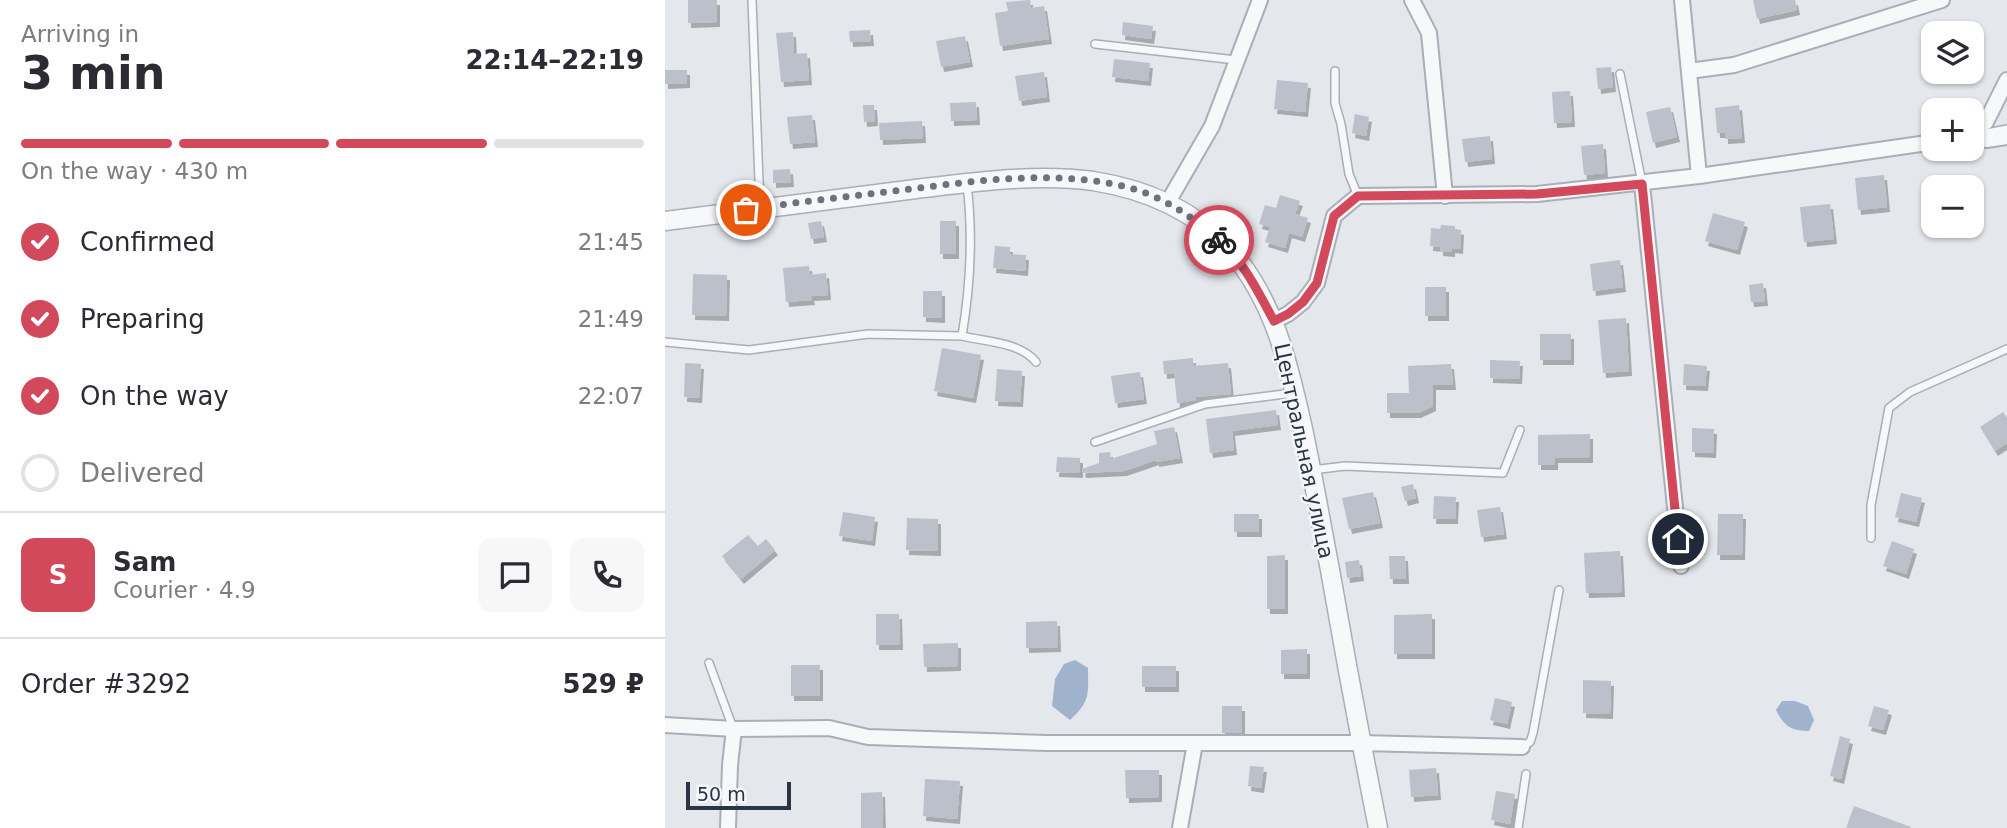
<!DOCTYPE html>
<meta charset="utf-8">
<style>
body{margin:0;font-family:"DejaVu Sans",sans-serif;background:#f7f7f7;color:#2b2b33;height:100vh;display:flex;flex-direction:column;font-size:26px;white-space:nowrap}
*{box-sizing:border-box;margin:0}
p{font-size:23px;color:#7c7c81}
.icon{flex:none;width:38px;height:38px;fill:none;stroke:currentColor;stroke-width:2;stroke-linecap:round;stroke-linejoin:round}
.map{position:relative;flex:1;overflow:hidden}
.drawer{display:flex;flex-direction:column;background:#fff;width:665px}
.drawer>*{flex:none}
.buttons{position:absolute;left:1256px;top:21px;display:grid;gap:14px}
.buttons a{display:grid;place-items:center;width:63px;height:63px;border-radius:14px;background:#fff;box-shadow:0 2px 5px #0004;font-size:35px}
.scale{position:absolute;left:21px;bottom:18px;width:105px;box-sizing:border-box;padding-left:7px;border:4px solid #2b3445;border-top:0;font-size:19px;line-height:24px;white-space:nowrap;color:#2b3445;-webkit-text-stroke:5px #f4f6f9;paint-order:stroke}
.pin{position:absolute;display:grid;place-items:center;width:60px;height:60px;color:#fff;margin:-30px;border:4px solid #fff;border-radius:50%;box-shadow:0 2px 7px #0007}
.courier{position:absolute;display:grid;place-items:center;width:70px;height:70px;margin:-35px;border:5px solid #d1495b;border-radius:50%;background:#fff;color:#222;box-shadow:0 2px 9px #0007}
.headline em{font-style:normal;font-weight:600}
.headline div{display:flex;flex-direction:column-reverse}
.headline{display:flex;align-items:center;justify-content:space-between;height:119px;padding:0 21px}
h1{font-size:46px;font-weight:600;line-height:52px}
.bar{display:grid;grid-template-columns:repeat(4,1fr);gap:10px 7px;align-content:center;height:84px;padding:0 21px}
.bar i{height:9px;border-radius:5px;background:#e1e1e2}
.bar .active{background:#d1495b}
.bar p{grid-column:span 4}
.line{display:flex;align-items:center;gap:18px;padding:0 21px;border-top:2px solid #e1e1e2}
.line div{flex:1}
.round{display:grid;place-items:center;flex:none;width:74px;height:74px;border-radius:14px;background:#f7f7f7}
ol{padding:0 21px;list-style:none}
li{display:flex;align-items:center;gap:21px;height:77px}
li p{margin-inline-start:auto}
li .icon{padding:7px;border-radius:50%;background:#d1495b;color:#fff;stroke-width:4}
li:last-child{color:#7c7c81}
li i{width:38px;height:38px;border:4px solid #e1e1e2;border-radius:50%}
main{display:flex;flex:1;min-height:0}
.map>svg:first-child{display:block}
.water{fill:#9fb4cc}
.building{fill:#bbc0ca;filter:url(#shadow)}
.lines{fill:none;stroke-linecap:round;stroke-linejoin:round}
.service-casing{stroke:#a9aeb7;stroke-width:10}
.minor-casing{stroke:#a9aeb7;stroke-width:18}
.tertiary-casing{stroke:#a9aeb7;stroke-width:21}
.service{stroke:#f7f8fa;stroke-width:7}
.minor{stroke:#f7f8fa;stroke-width:14}
.tertiary{stroke:#f7f8fa;stroke-width:18}
.done{stroke:#6c737f;stroke-width:7;stroke-dasharray:0 12.6}
.route{stroke:#d1495b;stroke-width:9}
.labels{text-anchor:middle;stroke-width:5;stroke-linejoin:round;paint-order:stroke}
.street-label{font-size:21px;fill:#2b3445;stroke:#f4f6f9}
</style>
<main>
<section class="drawer">
<div class="headline"><div><h1>3 min</h1><p>Arriving in</p></div><em>22:14–22:19</em></div>
<div class="bar"><i class="active"></i><i class="active"></i><i class="active"></i><i></i><p>On the way · 430 m</p></div>
<ol>
<li><svg class="icon" aria-label="check" viewBox="0 0 24 24"><path d="M5 12l5 5 9-10"/></svg>Confirmed<p>21:45</p></li>
<li><svg class="icon" aria-label="check" viewBox="0 0 24 24"><path d="M5 12l5 5 9-10"/></svg>Preparing<p>21:49</p></li>
<li><svg class="icon" aria-label="check" viewBox="0 0 24 24"><path d="M5 12l5 5 9-10"/></svg>On the way<p>22:07</p></li>
<li><i></i>Delivered</li>
</ol>
<div class="line" style="height:126px"><b class="round" style="background:#d1495b;color:#fff">S</b><div><b>Sam</b><p>Courier · 4.9</p></div><a class="round"><svg class="icon" aria-label="chat" viewBox="0 0 24 24"><path d="M4 5h16v11H9l-5 4z"/></svg></a><a class="round"><svg class="icon" aria-label="phone" viewBox="0 0 24 24"><path d="M5 4h4l2 5-3 2q2 4 5 5l2-3 5 2v4C11 20 4 13 5 4z"/></svg></a></div>
<div class="line" style="height:91px"><div>Order #3292</div><b>529 ₽</b></div>
</section>
<div class="map">
<svg width="1342" height="828" viewBox="0 0 1342 828">
<defs>
<filter id="shadow"><feDropShadow dx="3" dy="5" stdDeviation="0" flood-color="#0004"/></filter>
</defs>
<rect width="100%" height="100%" fill="#e4e7ec"/>
<g class="water">
<path d="M410,660L423,668C423,694 426,701 405,720L387,706L390,679L399,664Z"/>
<path d="M1117,701H1130L1143,706L1149,720L1144,731C1126,731 1119,726 1111,710Z"/>
</g>
<g class="building">
<path d="M23,0H52V22L23,23Z"/>
<path d="M365,0L366,8L379,6L384,39L335,46L330,13L343,11L341,2Z"/>
<path d="M1088,0H1130L1132,10L1092,19Z"/>
<path d="M458,22L488,26L486,39L457,35Z"/>
<path d="M205,30L206,41L185,42L184,31Z"/>
<path d="M128,32L129,54L142,53L144,80L116,82L111,33Z"/>
<path d="M300,36L305,62L276,67L271,41Z"/>
<path d="M449,59L485,63L483,81L447,77Z"/>
<path d="M946,67L948,87L933,89L931,68Z"/>
<path d="M0,70H22V83L0,84Z"/>
<path d="M379,72L382,97L354,101L350,76Z"/>
<path d="M612,80L643,83L640,112L609,109Z"/>
<path d="M905,91L907,122L889,123L887,92Z"/>
<path d="M311,102L312,120L286,121L285,103Z"/>
<path d="M198,105H209L210,121L199,122Z"/>
<path d="M1074,105L1077,138L1060,139V133H1052L1050,108Z"/>
<path d="M1005,107L1012,137L988,143L981,112Z"/>
<path d="M690,114L704,117L701,136L687,133Z"/>
<path d="M147,115L150,142L125,144L122,117Z"/>
<path d="M257,121L258,138L215,140L214,123Z"/>
<path d="M825,136L827,159L800,162L797,139Z"/>
<path d="M938,144L940,173L919,175L916,146Z"/>
<path d="M125,169L126,182L108,183V170Z"/>
<path d="M1219,175L1222,207L1193,210L1190,178Z"/>
<path d="M615,195L635,201L630,214L643,218L637,237L624,233L620,248L600,242L605,227L594,224L600,205L611,208Z"/>
<path d="M1165,204L1169,239L1139,242L1135,207Z"/>
<path d="M1048,213L1080,222L1072,250L1040,241Z"/>
<path d="M156,221L159,237L146,239L143,223Z"/>
<rect x="275" y="221" width="16" height="33"/>
<path d="M776,225L790,226V229L796,230L795,249L787,248V252L775,251V247L765,246L766,228L775,229Z"/>
<path d="M330,246L345,247V254L361,255L360,271L328,268Z"/>
<path d="M955,260L958,287L928,291L925,264Z"/>
<path d="M144,266L145,275L161,273L163,295L146,296L147,300L121,302L118,268Z"/>
<path d="M28,274L62,275L61,316L27,315Z"/>
<path d="M1098,283L1100,301L1086,302L1084,285Z"/>
<rect x="760" y="287" width="21" height="29"/>
<path d="M258,291H277V318L258,317Z"/>
<path d="M961,318L964,371L938,373L933,320Z"/>
<rect x="875" y="334" width="31" height="26"/>
<path d="M277,348L316,355L308,398L269,391Z"/>
<path d="M528,358V366L563,363L566,394L531,397V400L512,403L509,373L499,374L498,361Z"/>
<path d="M825,360L855,361L854,379L825,378Z"/>
<path d="M20,363L36,364L34,398L19,397Z"/>
<path d="M786,364L788,385H768V406L753,413H722V393H744L743,366Z"/>
<path d="M1019,364L1042,366L1040,386L1018,385Z"/>
<path d="M332,369L357,371L355,402L330,401Z"/>
<path d="M475,372L479,399L450,403L446,376Z"/>
<path d="M611,410L613,425L567,431L569,450L545,453L541,419Z"/>
<path d="M1338,412L1342,418V443L1330,451L1315,427Z"/>
<path d="M509,427L515,458L491,462V460L459,471L418,473L417,469L434,463V453L445,452L446,459L492,444L489,431Z"/>
<path d="M1027,428L1049,429L1048,453L1027,452Z"/>
<path d="M925,434V458H890V465H873V435Z"/>
<path d="M392,457L415,458V473L391,472Z"/>
<path d="M748,484L751,498L740,501L736,487Z"/>
<path d="M708,492L715,523L684,529L677,498Z"/>
<path d="M1236,493L1257,498L1251,522L1230,517Z"/>
<path d="M769,496L791,497L790,519H768Z"/>
<path d="M835,507L839,534L816,537L812,510Z"/>
<path d="M178,512L210,517L207,541L174,536Z"/>
<rect x="569" y="514" width="25" height="18"/>
<path d="M1053,514H1078L1077,555H1052Z"/>
<path d="M242,518L273,519V551L241,550Z"/>
<path d="M83,535L93,546L101,539L110,550L76,579L57,556Z"/>
<path d="M1227,541L1249,549L1241,574L1218,566Z"/>
<path d="M955,551L957,592L921,593L919,553Z"/>
<path d="M620,555V609H602V556Z"/>
<path d="M724,556H740L741,579H725Z"/>
<path d="M694,560L696,576L682,578L680,562Z"/>
<path d="M211,614H234L235,645H211Z"/>
<path d="M767,614V654H729V615Z"/>
<path d="M392,621L393,647L361,648V622Z"/>
<path d="M293,643V666L259,667L258,644Z"/>
<path d="M642,649V674H616V650Z"/>
<rect x="126" y="665" width="29" height="31"/>
<rect x="477" y="666" width="34" height="21"/>
<path d="M918,680L946,681L945,714L918,713Z"/>
<path d="M830,698L847,702L842,724L825,720Z"/>
<rect x="557" y="706" width="20" height="27"/>
<path d="M1209,706L1224,710L1218,730L1203,726Z"/>
<path d="M1175,736L1185,739L1176,779L1165,776Z"/>
<path d="M585,766L599,767L596,788L583,786Z"/>
<path d="M771,768L773,795L746,797L744,770Z"/>
<path d="M460,770H494V797L461,798Z"/>
<path d="M260,779L295,781L292,819L258,816Z"/>
<path d="M831,791L850,794L845,824L826,820Z"/>
<path d="M217,792L218,828H196V793Z"/>
<path d="M1189,806L1246,827V828H1181Z"/>
</g>
<g class="lines">
<g class="service-casing">
<g id="service">
<path d="M87,0L95,207"/>
<path d="M430,44L571,60"/>
<path d="M670,71V103L676,124L684,174L693,196"/>
<path d="M955,74L977,183"/>
<path d="M1322,133L1342,129"/>
<path d="M297,336C322,342 355,342 371,362"/>
<path d="M0,342L84,350L203,334L297,336C305,288 308,234 302,185"/>
<path d="M430,442L540,404L628,393"/>
<path d="M647,470L680,466L838,473L855,430"/>
<path d="M1206,538V505L1224,408L1245,392L1342,349"/>
<path d="M44,663L68,728"/>
<path d="M857,747L865,742L868,733L894,590"/>
<path d="M853,828L861,774"/>
</g>
</g>
<g class="minor-casing">
<g id="minor">
<path d="M747,0L764,33L780,196"/>
<path d="M1017,0L1034,176"/>
<path d="M1024,71L1069,65L1277,0"/>
<path d="M1307,131L1321,122L1342,80"/>
<path d="M1307,138L1322,140L1342,137"/>
<path d="M977,184L1016,566"/>
<path d="M503,202L547,126L595,0"/>
<path d="M609,321L623,314L638,302L652,283L669,216L693,196L872,194L1034,176L1269,142"/>
<path d="M0,725L69,729L164,728L203,737L381,743H696L857,747"/>
<path d="M63,828L65,765L69,729"/>
<path d="M515,828L530,743"/>
</g>
</g>
<g class="tertiary-casing">
<path id="tertiary" d="M0,221C81,211 162,200 243,190C303,183 367,173 428,181C479,189 528,209 564,249C609,299 624,365 638,429C648,476 656,523 665,570C680,656 696,742 713,828"/>
</g>
<use href="#service" class="service"/>
<use href="#minor" class="minor"/>
<use href="#tertiary" class="tertiary"/>
</g>
<g class="lines">
<path class="done" d="M81,210C130,202 180,197 229,191C304,182 383,169 458,186C495,195 526,215 554,240"/>
<path class="route" d="M554,240C579,262 593,292 609,321L623,314L638,302L652,283L669,216L693,196L872,194L977,184L1013,539"/>
</g>
<g class="labels">
<g class="street-label">
<text transform="translate(639 451) rotate(78)" y="7">Центральная улица</text>
</g>
</g>
</svg>
<div class="buttons">
<a><svg class="icon" aria-label="layers" viewBox="0 0 24 24"><path d="M12 4l9 5-9 5-9-5zM3 14l9 5 9-5"/></svg></a>
<a>+</a>
<a>−</a>
</div>
<div class="scale">50 m</div>
<div class="pin" style="left:81px;top:210px;background:#ea580c"><svg class="icon" aria-label="bag" viewBox="0 0 24 24"><path d="M5 8h14l-1 12H6zM9 8a3 3 0 0 1 6 0"/></svg></div>
<div class="pin" style="left:1013px;top:539px;background:#1f2937"><svg class="icon" aria-label="home" viewBox="0 0 24 24"><path d="M3 11l9-7 9 7M6 9v11h12V9"/></svg></div>
<div class="courier" style="left:554px;top:240px"><svg class="icon" aria-label="bike" viewBox="0 0 24 24"><circle cx="6" cy="16" r="4"/><circle cx="18" cy="16" r="4"/><path d="M6 16l4-8h5l3 8M10 8l3 8H6M13 5h3"/></svg></div>
</div>
</main>
